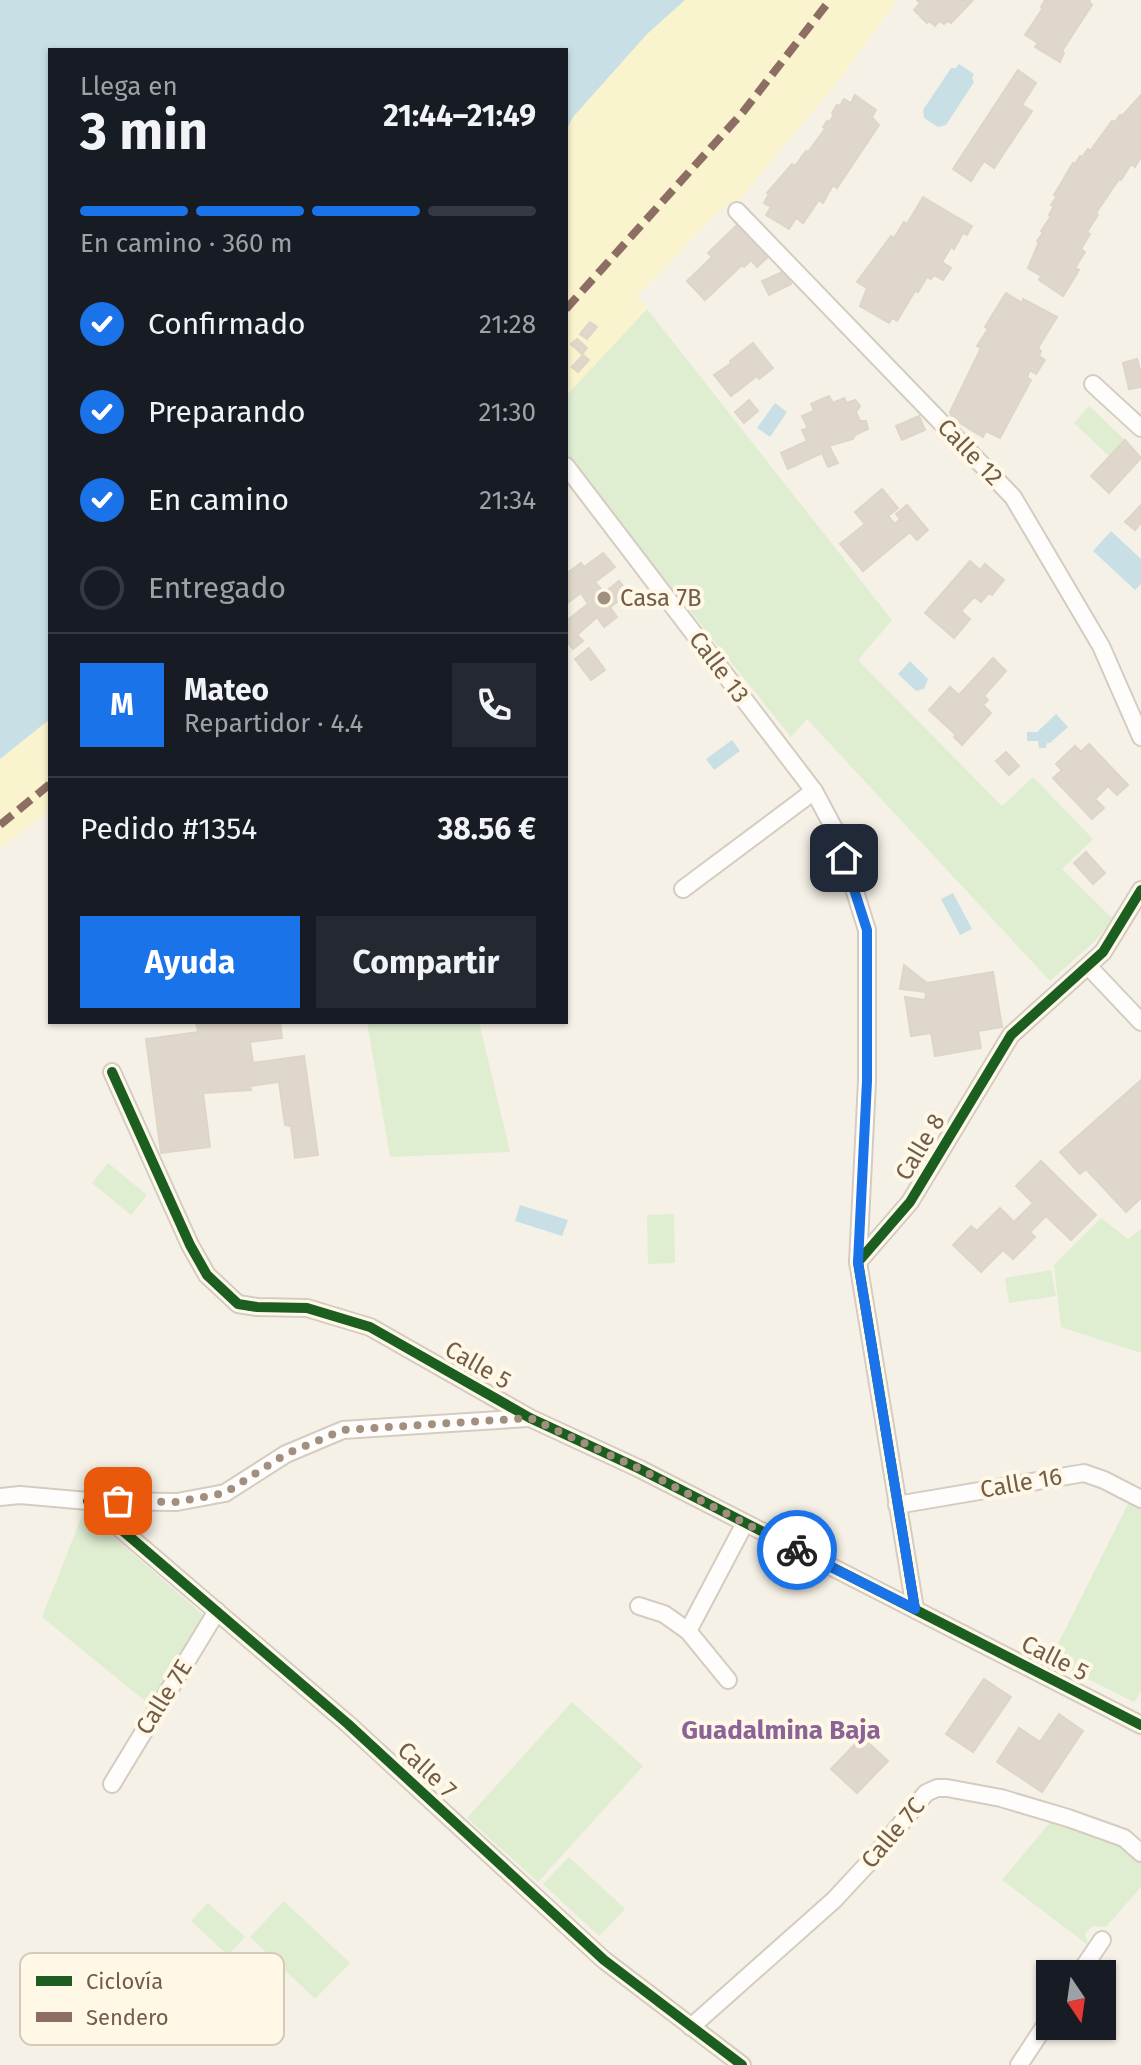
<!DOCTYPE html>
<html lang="es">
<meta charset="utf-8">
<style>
body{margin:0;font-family:"Fira Sans",sans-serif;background:#242831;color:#f1f3f6;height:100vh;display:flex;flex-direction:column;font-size:30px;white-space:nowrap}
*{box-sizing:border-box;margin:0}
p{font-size:26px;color:#9ea1a6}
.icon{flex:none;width:44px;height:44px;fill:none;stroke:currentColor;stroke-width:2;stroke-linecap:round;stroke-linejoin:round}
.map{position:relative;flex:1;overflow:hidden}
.drawer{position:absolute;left:48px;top:48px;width:520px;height:976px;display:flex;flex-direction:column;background:#171b24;border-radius:0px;box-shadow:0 2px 6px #0004}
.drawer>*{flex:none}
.needle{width:52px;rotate:167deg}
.fabs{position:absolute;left:1036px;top:1960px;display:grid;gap:16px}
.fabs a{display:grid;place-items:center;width:80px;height:80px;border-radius:0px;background:#171b24;box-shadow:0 2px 6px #0004;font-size:40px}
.pin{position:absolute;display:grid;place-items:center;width:68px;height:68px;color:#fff;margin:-34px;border-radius:16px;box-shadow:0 4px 12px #0006}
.courier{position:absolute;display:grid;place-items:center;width:80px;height:80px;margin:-40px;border:6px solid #1a73e8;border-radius:50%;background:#fff;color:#222;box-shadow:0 2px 10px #0007}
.overview em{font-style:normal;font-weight:700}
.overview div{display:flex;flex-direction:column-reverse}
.overview{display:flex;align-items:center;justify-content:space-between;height:136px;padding:0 32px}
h1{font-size:52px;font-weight:700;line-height:60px}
.bar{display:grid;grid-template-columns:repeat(4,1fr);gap:12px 8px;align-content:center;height:96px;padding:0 32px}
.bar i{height:10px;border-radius:6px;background:#363941}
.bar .active{background:#1a73e8}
.bar p{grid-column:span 4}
.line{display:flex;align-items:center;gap:20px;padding:0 32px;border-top:2px solid #363941}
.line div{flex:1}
.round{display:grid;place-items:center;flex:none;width:84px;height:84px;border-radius:0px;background:#242831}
ol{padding:0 32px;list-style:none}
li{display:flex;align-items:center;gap:24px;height:88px}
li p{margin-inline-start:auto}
li .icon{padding:8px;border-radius:50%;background:#1a73e8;color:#fff;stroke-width:4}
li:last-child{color:#9ea1a6}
li i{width:44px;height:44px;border:4px solid #363941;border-radius:50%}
.cta{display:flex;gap:16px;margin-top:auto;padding:16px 32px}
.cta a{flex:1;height:92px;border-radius:0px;background:#1a73e8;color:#fff;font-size:32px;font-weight:700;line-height:92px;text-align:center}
.cta a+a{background:#242831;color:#f1f3f6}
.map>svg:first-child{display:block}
.green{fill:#dfedd1}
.sand{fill:#f9f3ce}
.water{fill:#c8e0e5}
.building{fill:#e0d7cc;stroke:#ded5c9;stroke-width:2}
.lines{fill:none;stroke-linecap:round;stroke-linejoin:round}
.minor-casing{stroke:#d5ccc1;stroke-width:20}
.minor{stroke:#fefdfb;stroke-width:16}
.quiet{stroke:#8d6e63;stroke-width:8;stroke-dasharray:16 8;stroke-linecap:butt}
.cycleway-casing{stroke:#fff8e7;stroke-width:15}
.cycleway{stroke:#1b5e20;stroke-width:10}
.done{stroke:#a1907f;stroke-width:8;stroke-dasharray:0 14.4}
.route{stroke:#1a73e8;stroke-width:10}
.poi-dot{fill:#a1907f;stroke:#fff8e7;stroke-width:3}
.labels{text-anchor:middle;stroke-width:8;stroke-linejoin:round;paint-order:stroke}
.street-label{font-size:24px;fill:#735c48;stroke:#fff8e7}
.poi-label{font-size:24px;fill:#735c48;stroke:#fff8e7;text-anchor:start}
.neighbourhood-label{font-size:26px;font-weight:bold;fill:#8b6397;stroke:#fff8e7}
.key{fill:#fff8e7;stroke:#d5c9b7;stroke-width:2}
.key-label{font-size:22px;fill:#735c48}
</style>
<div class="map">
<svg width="1141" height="2065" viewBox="0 0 1141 2065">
<rect width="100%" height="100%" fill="#f6f1e6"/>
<g class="green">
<path d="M647,309L892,620L858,660L1002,806L1033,777L1093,839L1062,869L1113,919L1096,940L1050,981L807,719L791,737L574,466L566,450V395Z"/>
<path d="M1089,406L1125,440L1109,456L1074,423Z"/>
<path d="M367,1022H479L510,1152L390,1157Z"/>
<path d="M108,1163L147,1195L131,1215L92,1183Z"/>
<path d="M674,1214L675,1263L648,1264L647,1215Z"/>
<path d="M1101,1218L1128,1239L1141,1229V1353L1061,1327L1054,1265Z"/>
<path d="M1051,1270L1056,1296L1009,1303L1005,1278Z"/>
<path d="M1129,1502L1141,1509V1691L1134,1702L1050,1660Z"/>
<path d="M84,1511L204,1616L150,1705L42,1617Z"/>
<path d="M572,1702L643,1766L538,1882L467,1818Z"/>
<path d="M1052,1820L1119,1843L1141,1861V1887L1106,1927L1093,1926L1085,1933L1088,1945L1002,1880Z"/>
<path d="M569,1857L625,1909L599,1936L543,1884Z"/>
<path d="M284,1901L350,1963L315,1999L250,1937Z"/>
<path d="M208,1903L245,1937L228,1955L191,1921Z"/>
</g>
<g class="sand">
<path d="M685,0H898L841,78L736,204L724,207L637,296L647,309L566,396V131L573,117L647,34Z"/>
<path d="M50,719V810L0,849V759Z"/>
</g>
<g class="water">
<path d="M0,0H685L647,34L573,117L566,131V50H50V719L0,759Z"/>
<path d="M959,64L974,74L972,78L974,82L946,125L938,127L924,118L923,110L951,68H956Z"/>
<path d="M775,403L787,412L770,437L757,428Z"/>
<path d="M1111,531L1141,559V584L1135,590L1093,551Z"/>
<path d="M910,661L928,679L924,689L916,691L898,674Z"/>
<path d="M1056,714L1068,727L1050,743H1047L1046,748H1039L1038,741H1027V732H1037Z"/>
<path d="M732,740L740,751L714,770L706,759Z"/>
<path d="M953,893L972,929L960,935L941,899Z"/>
<path d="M520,1205L568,1220L562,1236L515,1221Z"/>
</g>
<g class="building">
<path d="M917,0H973L951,23L948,21L944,24L939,21L935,26L929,21L927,23L914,10L920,3Z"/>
<path d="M1045,0H1090L1089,2L1092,5L1062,51L1064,53L1060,62L1035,47L1038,43L1025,35L1043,8L1041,7Z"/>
<path d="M1018,70L1036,83L1022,105L1032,111L994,168L984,161L971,181L953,169Z"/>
<path d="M855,95L876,110L872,117L879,125L837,188L833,185L823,203L819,200L803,223L796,218L789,229L766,215L771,207L764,203L769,194L767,193L792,164L795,166L806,151L808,152L825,129L823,127L827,121L829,122L834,115L832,113L837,105L840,106L844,99L851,103Z"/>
<path d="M1141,95V157L1135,167L1131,164L1121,180L1119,179L1096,213L1098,215L1087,232L1090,234L1081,249L1085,252L1075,268L1079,270L1063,296L1039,280L1041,276L1028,268L1039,242L1037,241L1043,233L1041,231L1051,216L1049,215L1054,206L1051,205L1057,196L1054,195L1073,163L1075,164L1080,156L1082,157L1088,149L1090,151L1112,121L1115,122L1120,115L1122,116Z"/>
<path d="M923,197L972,226L967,235L963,233L954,249L951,247L942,262L951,268L943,280L934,275L931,279L927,277L918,292L915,291L897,321L892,318L889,323L860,306L867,288L857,282L891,236L894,238L904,222L907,224Z"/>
<path d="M738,224L769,256L757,267L751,260L744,267L742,265L705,300L687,281L712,257L708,253Z"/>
<path d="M784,271L791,284L769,295L762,281Z"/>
<path d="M1006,293L1022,303L1023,299L1057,317L1038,348L1041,351L1039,356L1045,360L1036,374L1030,370L1027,377L1031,380L1000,438L986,431L983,437L952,418L950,412L981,348L977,346L988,329L985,327Z"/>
<path d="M590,322L597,327L587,339L580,334Z"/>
<path d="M577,339L587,348L582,354L571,344Z"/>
<path d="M753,343L773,368L759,379L757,376L731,396L714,375L730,364L732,366L730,361Z"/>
<path d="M583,355L589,360L578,372L572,367Z"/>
<path d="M1137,359L1141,373V387L1129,389L1123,363Z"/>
<path d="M829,396L833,403L844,398L847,403L855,400L860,406L856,412L860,421H866L868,429L855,435L853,439L829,446L838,463L828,467L822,453L788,469L781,453L807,441L802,430L808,428L802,416L814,411L811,404Z"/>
<path d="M749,400L758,411L744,423L735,412Z"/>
<path d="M919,416L925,430L902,440L896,426Z"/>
<path d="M1125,440L1141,458L1109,493L1091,476Z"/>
<path d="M882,489L898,508L888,516L895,524L900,519L896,514L907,505L928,530L917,540L910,532L863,571L840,544L865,524L855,512Z"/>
<path d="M1140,506L1141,523L1135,530L1125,522Z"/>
<path d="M603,553L615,567L595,582L604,593L619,581L629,594L610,607L617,617L604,627L597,617L577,635L583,641L573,649L566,640V628L568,626L566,621L588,604L581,593L566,604V574L581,563L584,567Z"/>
<path d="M970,561L980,570L985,564L1004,580L992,595L989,593L981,602L974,597L961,611L970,619L954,638L925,613Z"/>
<path d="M589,648L605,670L591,680L575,659Z"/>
<path d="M993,658L1006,671L984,696L988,700L983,705L991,713L962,745L954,737L956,735L929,710L950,687L959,695Z"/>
<path d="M1089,744L1128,785L1117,795L1108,786L1095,799L1104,808L1092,819L1053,778L1062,770L1056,764L1075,746L1081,752Z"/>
<path d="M1006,752L1019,766L1009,775L996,761Z"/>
<path d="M1086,852L1105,873L1093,884L1074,863Z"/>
<path d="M904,965L927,983L993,972L1002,1027L978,1031L981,1048L935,1056L931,1033L911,1036L905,997L925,1000L926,992L900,989Z"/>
<path d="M196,1022H280L282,1038L250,1042L253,1063L304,1056L318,1155L295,1158L291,1126L285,1125L279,1082L250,1086L251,1090L203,1093L210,1147L161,1153L146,1039L198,1032Z"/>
<path d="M1141,1080V1198L1126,1212L1086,1169L1080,1174L1060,1152Z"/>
<path d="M1041,1161L1096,1215L1071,1240L1046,1216L1030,1232L1035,1237L1013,1259L1003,1250L981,1272L953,1245L971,1226L977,1231L1000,1208L1014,1222L1033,1203L1016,1186Z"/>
<path d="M984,1679L1011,1697L973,1752L946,1734Z"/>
<path d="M1059,1714L1083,1731L1042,1792L997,1762L1019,1728L1040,1742Z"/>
<path d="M862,1737L888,1761L857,1793L831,1769Z"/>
</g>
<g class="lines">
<g class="minor-casing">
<g id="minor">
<path d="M737,211L1013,497L1101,646L1141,737"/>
<path d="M1093,384L1141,428"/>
<path d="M566,466L814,791"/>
<path d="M683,889L814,791L837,834L867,930V1081L858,1262"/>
<path d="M1089,967L1141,1022"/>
<path d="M112,1072L190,1245L207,1275L238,1304L257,1307L307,1308L370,1327L530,1418L640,1469L1141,1725"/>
<path d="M0,1497L20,1495L88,1501L177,1502L225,1493L286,1454L343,1430L528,1418"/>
<path d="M88,1501L348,1724L604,1960L742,2065"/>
<path d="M897,1505L1084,1473L1104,1480L1141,1499"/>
<path d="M639,1606L664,1614L688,1631L745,1523"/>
<path d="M915,1609L858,1262L910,1202L1011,1035L1103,952L1141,890"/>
<path d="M688,1631L728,1680"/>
<path d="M112,1784L217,1611"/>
<path d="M1079,1974L1102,1940"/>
<path d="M691,2027L834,1900L873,1858L926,1793L937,1788H947L1001,1798L1068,1818L1124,1838L1141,1853"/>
<path d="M1019,2065L1050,2018"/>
</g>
</g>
<use href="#minor" class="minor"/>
<g class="quiet">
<path d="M566,309L743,112L830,0"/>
<path d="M0,825L50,784"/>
</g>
<g class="cycleway-casing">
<g id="cycleway">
<path d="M112,1072L190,1245L207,1275L238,1304L257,1307L307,1308L370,1327L530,1418L640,1469L1141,1725"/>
<path d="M88,1501L348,1724L604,1960L742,2065"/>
<path d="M915,1609L858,1262L910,1202L1011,1035L1103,952L1141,890"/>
</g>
</g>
<use href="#cycleway" class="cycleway"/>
</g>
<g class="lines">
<path class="done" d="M118,1501L177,1502L225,1493L286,1454L343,1430L530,1418L640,1469L797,1550"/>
<path class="route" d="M797,1550L915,1609L858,1262L867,1081V930L844,858"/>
</g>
<circle class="poi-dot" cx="604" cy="598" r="8"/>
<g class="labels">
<g class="street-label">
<text transform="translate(970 452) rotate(46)" y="8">Calle 12</text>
<text transform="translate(719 667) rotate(53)" y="8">Calle 13</text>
<text transform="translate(920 1147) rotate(-59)" y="8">Calle 8</text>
<text transform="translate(478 1365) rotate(30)" y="8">Calle 5</text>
<text transform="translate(1021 1483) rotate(-10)" y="8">Calle 16</text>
<text transform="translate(1055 1658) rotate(27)" y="8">Calle 5</text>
<text transform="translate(164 1697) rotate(-58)" y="8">Calle 7E</text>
<text transform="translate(427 1770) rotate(43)" y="8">Calle 7</text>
<text transform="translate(893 1833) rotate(-50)" y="8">Calle 7C</text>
</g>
<g class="poi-label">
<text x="620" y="606">Casa 7B</text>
</g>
<g class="neighbourhood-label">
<text x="781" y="1739">Guadalmina Baja</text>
</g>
</g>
<rect x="20" y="1953" width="264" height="92" rx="12" class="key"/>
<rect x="36" y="1976" width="36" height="10" fill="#1b5e20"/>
<rect x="36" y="2012" width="36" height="10" fill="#8d6e63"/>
<g class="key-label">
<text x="86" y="1989">Ciclovía</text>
<text x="86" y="2025">Sendero</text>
</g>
</svg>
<div class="fabs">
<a><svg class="needle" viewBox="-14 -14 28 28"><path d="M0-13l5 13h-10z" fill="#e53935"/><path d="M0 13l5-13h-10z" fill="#9ea1a6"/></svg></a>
</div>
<div class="pin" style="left:118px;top:1501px;background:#ea580c"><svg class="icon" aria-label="bag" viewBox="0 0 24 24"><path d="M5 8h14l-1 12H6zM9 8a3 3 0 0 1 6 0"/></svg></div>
<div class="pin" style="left:844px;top:858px;background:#1f2937"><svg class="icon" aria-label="home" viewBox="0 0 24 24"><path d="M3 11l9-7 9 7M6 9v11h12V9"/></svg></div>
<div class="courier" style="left:797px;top:1550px"><svg class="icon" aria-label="bike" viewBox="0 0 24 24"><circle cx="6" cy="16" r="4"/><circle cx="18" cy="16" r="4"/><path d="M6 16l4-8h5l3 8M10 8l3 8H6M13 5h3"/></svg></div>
<section class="drawer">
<div class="overview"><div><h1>3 min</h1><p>Llega en</p></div><em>21:44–21:49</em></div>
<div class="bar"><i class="active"></i><i class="active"></i><i class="active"></i><i></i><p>En camino · 360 m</p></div>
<ol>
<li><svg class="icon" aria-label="check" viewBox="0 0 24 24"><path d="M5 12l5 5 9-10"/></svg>Confirmado<p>21:28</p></li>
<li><svg class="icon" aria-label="check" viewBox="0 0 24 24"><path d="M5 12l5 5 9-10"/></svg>Preparando<p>21:30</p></li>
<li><svg class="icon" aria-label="check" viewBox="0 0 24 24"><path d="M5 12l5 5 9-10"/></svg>En camino<p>21:34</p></li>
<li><i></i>Entregado</li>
</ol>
<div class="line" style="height:144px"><b class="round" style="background:#1a73e8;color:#fff">M</b><div><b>Mateo</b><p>Repartidor · 4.4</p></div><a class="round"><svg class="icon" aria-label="phone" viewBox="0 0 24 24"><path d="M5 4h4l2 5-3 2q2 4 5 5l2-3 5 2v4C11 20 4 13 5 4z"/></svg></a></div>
<div class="line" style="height:104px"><div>Pedido #1354</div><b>38.56 €</b></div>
<div class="cta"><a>Ayuda</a><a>Compartir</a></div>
</section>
</div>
